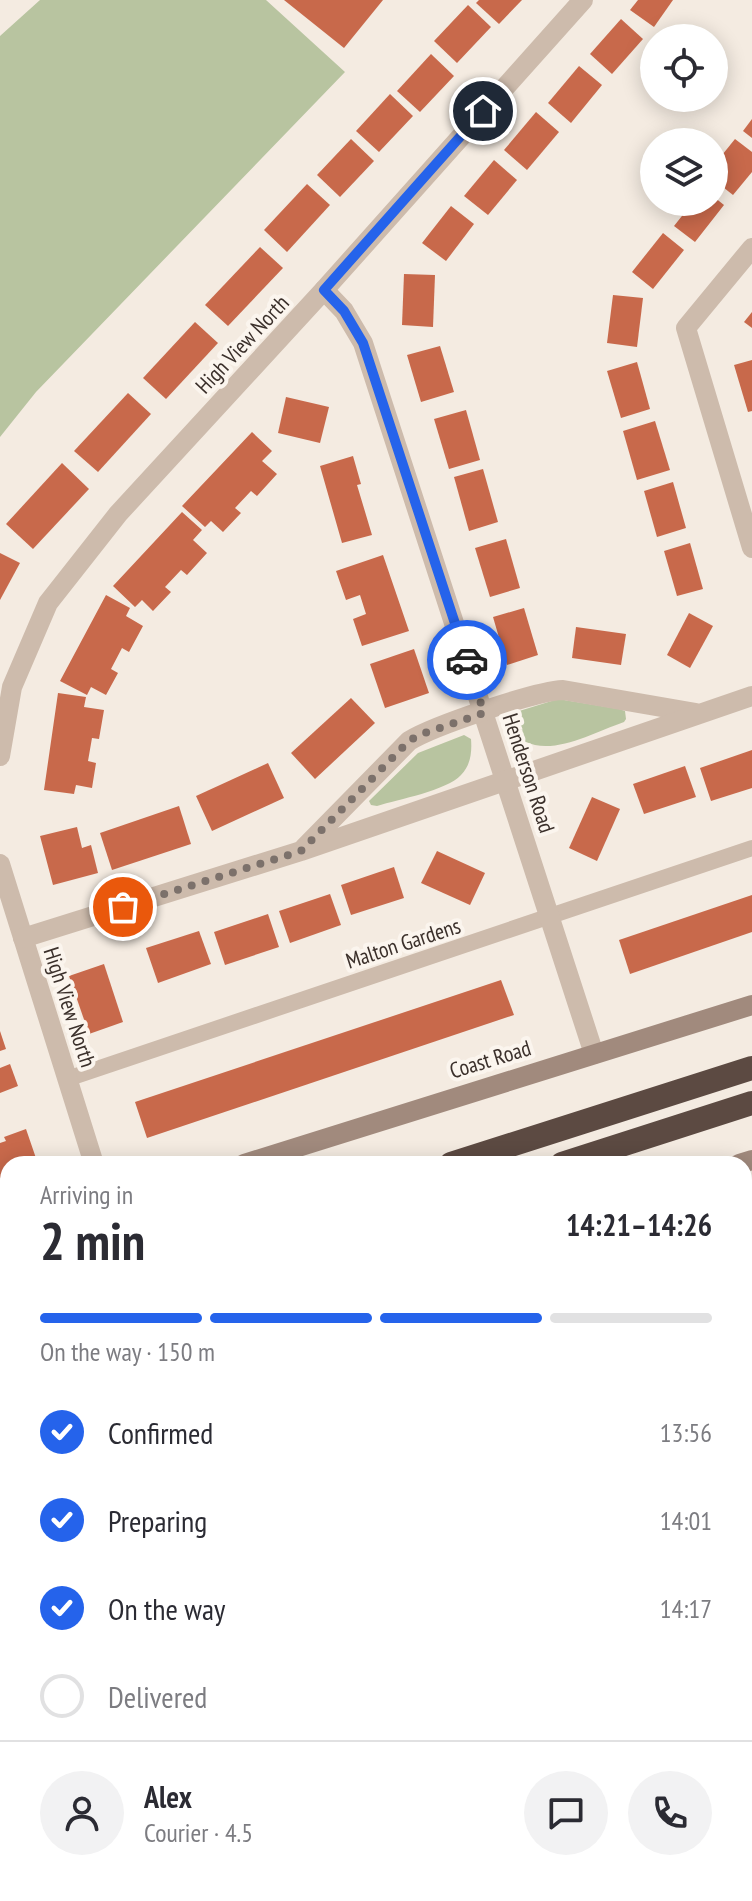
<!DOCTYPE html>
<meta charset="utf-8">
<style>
body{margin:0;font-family:"PT Sans Narrow",sans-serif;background:#f2f2f3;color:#2b2b33;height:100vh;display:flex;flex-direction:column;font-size:30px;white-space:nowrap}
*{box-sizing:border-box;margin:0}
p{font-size:26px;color:#7c7c81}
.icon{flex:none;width:44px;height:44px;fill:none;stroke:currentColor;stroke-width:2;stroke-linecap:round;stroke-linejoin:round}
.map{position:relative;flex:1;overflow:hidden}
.sheet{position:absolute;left:0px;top:1156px;width:752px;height:746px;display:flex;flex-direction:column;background:#fff;border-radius:24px 24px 0 0;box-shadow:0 4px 20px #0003}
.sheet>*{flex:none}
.buttons{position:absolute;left:640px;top:24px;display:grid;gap:16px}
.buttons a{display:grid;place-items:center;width:88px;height:88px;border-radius:50%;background:#fff;box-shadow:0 4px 20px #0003;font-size:40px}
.pin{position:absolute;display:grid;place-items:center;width:68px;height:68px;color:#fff;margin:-34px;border:4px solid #fff;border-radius:50%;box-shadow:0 2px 8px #0007}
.courier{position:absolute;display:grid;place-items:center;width:80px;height:80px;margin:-40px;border:6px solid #2563eb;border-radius:50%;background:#fff;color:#222;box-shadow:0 2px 10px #0007}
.overview em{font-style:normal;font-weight:800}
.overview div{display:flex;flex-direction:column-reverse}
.overview{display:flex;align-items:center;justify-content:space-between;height:136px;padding:0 40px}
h1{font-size:52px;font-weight:800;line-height:60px}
.bar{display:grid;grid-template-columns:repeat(4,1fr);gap:12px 8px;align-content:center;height:96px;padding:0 40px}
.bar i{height:10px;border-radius:6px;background:#e1e1e2}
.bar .selected{background:#2563eb}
.bar p{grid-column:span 4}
.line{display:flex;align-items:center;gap:20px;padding:0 40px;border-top:2px solid #e1e1e2}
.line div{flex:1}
.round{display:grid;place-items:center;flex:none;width:84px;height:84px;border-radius:42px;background:#f2f2f3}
ol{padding:0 40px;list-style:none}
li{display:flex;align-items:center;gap:24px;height:88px}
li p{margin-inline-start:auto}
li .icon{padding:8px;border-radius:50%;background:#2563eb;color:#fff;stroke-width:4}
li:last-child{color:#7c7c81}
li i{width:44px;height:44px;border:4px solid #e1e1e2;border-radius:50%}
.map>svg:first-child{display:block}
.green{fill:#b8c4a0}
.building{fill:#c8694b}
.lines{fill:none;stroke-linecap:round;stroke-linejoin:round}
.path{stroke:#b9a596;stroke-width:5;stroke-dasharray:4 4;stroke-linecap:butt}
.lane{stroke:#cdbbac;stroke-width:16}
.street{stroke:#cdbbac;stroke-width:20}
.secondary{stroke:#a18a7d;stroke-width:20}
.highway{stroke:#5c4a42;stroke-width:24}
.done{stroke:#7c716b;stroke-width:8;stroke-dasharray:0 14.4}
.route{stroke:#2563eb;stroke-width:10}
.labels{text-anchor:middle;stroke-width:8;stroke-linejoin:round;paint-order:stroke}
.street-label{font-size:22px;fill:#3b302b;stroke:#fbf5ee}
</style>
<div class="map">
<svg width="752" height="1901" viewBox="0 0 752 1901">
<rect width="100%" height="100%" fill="#f4ebe1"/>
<g class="green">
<path d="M40,0H266L345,72L36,392L0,437V36Z"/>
<path d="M558,699L619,709L625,711L626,719L624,722C584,736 530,770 504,719L506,715Z"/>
<path d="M464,735L471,739C472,751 471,765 461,775C446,791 399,799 377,806L371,805L369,801L418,753Z"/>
<path d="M8,1445V1894H194L197,1901H0V1449Z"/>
</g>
<g class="building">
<path d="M284,0H383L344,48Z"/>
<path d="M479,0H522L499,24L476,3Z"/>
<path d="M638,0H673L654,27L630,10Z"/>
<path d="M468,5L491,27L457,63L434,41Z"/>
<path d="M621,19L643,39L612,74L590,54Z"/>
<path d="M431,54L454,76L420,112L397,91Z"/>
<path d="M579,66L602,85L571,123L548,103Z"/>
<path d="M390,94L413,116L379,152L356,131Z"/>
<path d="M536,112L559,132L527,170L504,150Z"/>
<path d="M752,119V138L743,131Z"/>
<path d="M351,139L374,161L340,197L317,175Z"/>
<path d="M735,139L752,152V172L733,195L714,180V165Z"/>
<path d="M494,160L517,180L488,215L464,196Z"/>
<path d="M307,184L330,205L287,252L264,230Z"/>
<path d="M714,197L724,205L695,242L674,226L693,202H714Z"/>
<path d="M451,206L474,224L446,261L422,243Z"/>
<path d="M663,233L684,250L653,289L632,272Z"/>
<path d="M260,247L283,268L228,326L205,305Z"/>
<path d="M404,274L435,275L433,327L402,325Z"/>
<path d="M613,295L643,298L637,347L607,343Z"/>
<path d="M752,312V328L744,322Z"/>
<path d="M195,322L218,343L166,399L143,378Z"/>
<path d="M440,346L454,392L421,402L407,355Z"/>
<path d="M752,360V411L748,412L734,365Z"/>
<path d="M637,362L650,409L621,418L607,371Z"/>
<path d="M128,393L151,414L98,472L74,451Z"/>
<path d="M286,397L329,407L320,443L278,433Z"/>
<path d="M466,410L480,460L449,469L434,419Z"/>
<path d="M655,421L670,470L637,480L623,431Z"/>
<path d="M252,432L272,451L262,461L277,474L257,496L251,491L235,508L241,513L223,532L211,521L205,527L182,506Z"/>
<path d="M353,456L361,484L357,485L372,535L342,543L320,466Z"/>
<path d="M62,463L89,489L33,549L6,524Z"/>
<path d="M483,469L498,522L469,531L454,477Z"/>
<path d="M673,482L686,528L657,537L644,491Z"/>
<path d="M182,512L202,530L193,540L207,553L187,575L181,570L165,587L171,592L153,611L142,600L135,607L113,586Z"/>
<path d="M506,539L520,588L490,597L475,548Z"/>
<path d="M690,543L703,589L677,596L664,551Z"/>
<path d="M0,553L20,563L0,600Z"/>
<path d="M383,555L409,631L362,646L353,619L366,614L360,595L346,600L336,571Z"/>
<path d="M106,595L130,608L126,616L143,626L129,652L122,648L111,669L118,673L106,695L91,687L87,695L60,681Z"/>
<path d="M524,608L538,655L507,665L493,617Z"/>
<path d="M689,613L713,626L690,668L667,655Z"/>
<path d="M576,627L626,634L621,665L572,658Z"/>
<path d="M414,649L429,693L385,708L370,664Z"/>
<path d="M58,693L86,697L84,707L104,710L99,739L92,738L88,761L96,763L92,788L76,785L74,794L44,790Z"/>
<path d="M351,698L375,723L315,779L291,753Z"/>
<path d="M752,750V788L711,801L700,768Z"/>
<path d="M268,763L284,798L212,831L196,796Z"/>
<path d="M685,766L696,797L644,814L633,784Z"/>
<path d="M592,797L620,809L597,861L569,848Z"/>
<path d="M179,806L191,844L112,870L100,833Z"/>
<path d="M77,827L82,848L91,845L98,873L53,885L40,836Z"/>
<path d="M437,851L485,873L470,905L421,883Z"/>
<path d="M394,867L404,898L351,915L341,885Z"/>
<path d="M330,894L341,925L290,943L279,911Z"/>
<path d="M752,895V932L630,974L619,940Z"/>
<path d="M268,914L279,947L225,965L214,932Z"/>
<path d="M199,931L211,964L158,983L146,948Z"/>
<path d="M104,964L123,1022L89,1034L69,976Z"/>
<path d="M501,980L514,1015L147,1138L135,1102Z"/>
<path d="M0,1031L6,1049L0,1051Z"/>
<path d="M10,1064L18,1086L0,1093V1068Z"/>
<path d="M26,1129L38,1164H8V1175L0,1178V1143L6,1141L4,1137Z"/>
<path d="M752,1217V1257L744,1260V1220Z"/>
<path d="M744,1330L752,1331V1366L744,1364Z"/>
<path d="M752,1486V1524L744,1526V1489Z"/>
<path d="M744,1696L752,1701V1752L744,1764Z"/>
<path d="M390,1894H428L432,1901H395Z"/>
<path d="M581,1894H621L614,1901H588Z"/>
</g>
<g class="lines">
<g class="path">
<path d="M0,1498L8,1468"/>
<path d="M0,1583L8,1609"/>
<path d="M0,1762H8"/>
<path d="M103,1894L105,1901"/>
</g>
<g class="lane">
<path d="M67,1079L752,848"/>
<path d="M744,1288L752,1286"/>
</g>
<g class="street">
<path d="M752,248L686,328L752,548"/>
<path d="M324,290L344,311L363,343L594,1054"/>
<path d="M0,756L12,687L48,603L118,514L324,290L583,0"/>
<path d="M304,848L409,741C433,726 536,691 563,690L696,713"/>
<path d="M0,864L94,1164"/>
<path d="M23,938L301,851L752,696"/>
<path d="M744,1436L752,1433"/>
<path d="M744,1856L752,1846"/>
<path d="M347,1894L352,1901"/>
<path d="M707,1894L717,1901"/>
</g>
<g class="secondary">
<path d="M244,1164L752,1005"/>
<path d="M739,1164L752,1160"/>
<path d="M0,1244L8,1242"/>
<path d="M0,1420L8,1417"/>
</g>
<g class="highway">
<path d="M451,1164L752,1068"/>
<path d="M562,1164L752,1103"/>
<path d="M0,1311L8,1308"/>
<path d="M0,1348L8,1345"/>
</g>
</g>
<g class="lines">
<path class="done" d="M123,907L301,851L409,741L419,735L484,713L467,660"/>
<path class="route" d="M467,660L363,343L344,311L324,290L483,111"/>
</g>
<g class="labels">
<g class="street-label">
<text transform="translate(242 344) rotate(-47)" y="8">High View North</text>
<text transform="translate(529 773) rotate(72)" y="8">Henderson Road</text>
<text transform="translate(403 943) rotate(-18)" y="8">Malton Gardens</text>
<text transform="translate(70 1007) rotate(72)" y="8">High View North</text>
<text transform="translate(490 1059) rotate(-17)" y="8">Coast Road</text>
</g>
</g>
</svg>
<div class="buttons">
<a><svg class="icon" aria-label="locate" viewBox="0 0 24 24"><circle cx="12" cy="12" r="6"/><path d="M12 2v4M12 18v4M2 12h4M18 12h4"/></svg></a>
<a><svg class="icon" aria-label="layers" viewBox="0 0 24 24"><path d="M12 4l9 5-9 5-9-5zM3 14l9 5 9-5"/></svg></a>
</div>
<div class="pin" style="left:123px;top:907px;background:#ea580c"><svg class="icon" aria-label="bag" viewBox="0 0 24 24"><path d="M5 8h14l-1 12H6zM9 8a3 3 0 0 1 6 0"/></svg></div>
<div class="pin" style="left:483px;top:111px;background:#1f2937"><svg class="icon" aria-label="home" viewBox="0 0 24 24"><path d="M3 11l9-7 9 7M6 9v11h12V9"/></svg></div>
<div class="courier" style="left:467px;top:660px"><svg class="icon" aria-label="car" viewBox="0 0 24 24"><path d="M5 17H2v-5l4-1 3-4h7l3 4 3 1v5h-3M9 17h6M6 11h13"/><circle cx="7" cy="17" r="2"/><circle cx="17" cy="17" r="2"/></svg></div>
<section class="sheet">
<div class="overview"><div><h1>2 min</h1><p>Arriving in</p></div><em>14:21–14:26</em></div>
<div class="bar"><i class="selected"></i><i class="selected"></i><i class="selected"></i><i></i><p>On the way · 150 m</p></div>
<ol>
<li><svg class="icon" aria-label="check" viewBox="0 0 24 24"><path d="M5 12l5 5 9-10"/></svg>Confirmed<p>13:56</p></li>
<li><svg class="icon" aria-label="check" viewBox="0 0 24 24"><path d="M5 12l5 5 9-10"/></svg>Preparing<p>14:01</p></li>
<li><svg class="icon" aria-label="check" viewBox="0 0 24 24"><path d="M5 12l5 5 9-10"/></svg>On the way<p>14:17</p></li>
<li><i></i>Delivered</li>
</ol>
<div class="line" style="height:144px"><a class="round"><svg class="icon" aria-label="person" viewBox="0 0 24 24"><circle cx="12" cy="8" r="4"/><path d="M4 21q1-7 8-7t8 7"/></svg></a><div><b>Alex</b><p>Courier · 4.5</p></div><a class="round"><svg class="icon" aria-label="chat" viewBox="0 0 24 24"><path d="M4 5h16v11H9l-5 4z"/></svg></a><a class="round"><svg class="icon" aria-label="phone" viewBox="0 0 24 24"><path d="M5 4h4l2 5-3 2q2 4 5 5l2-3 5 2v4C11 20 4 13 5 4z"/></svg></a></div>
</section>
</div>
